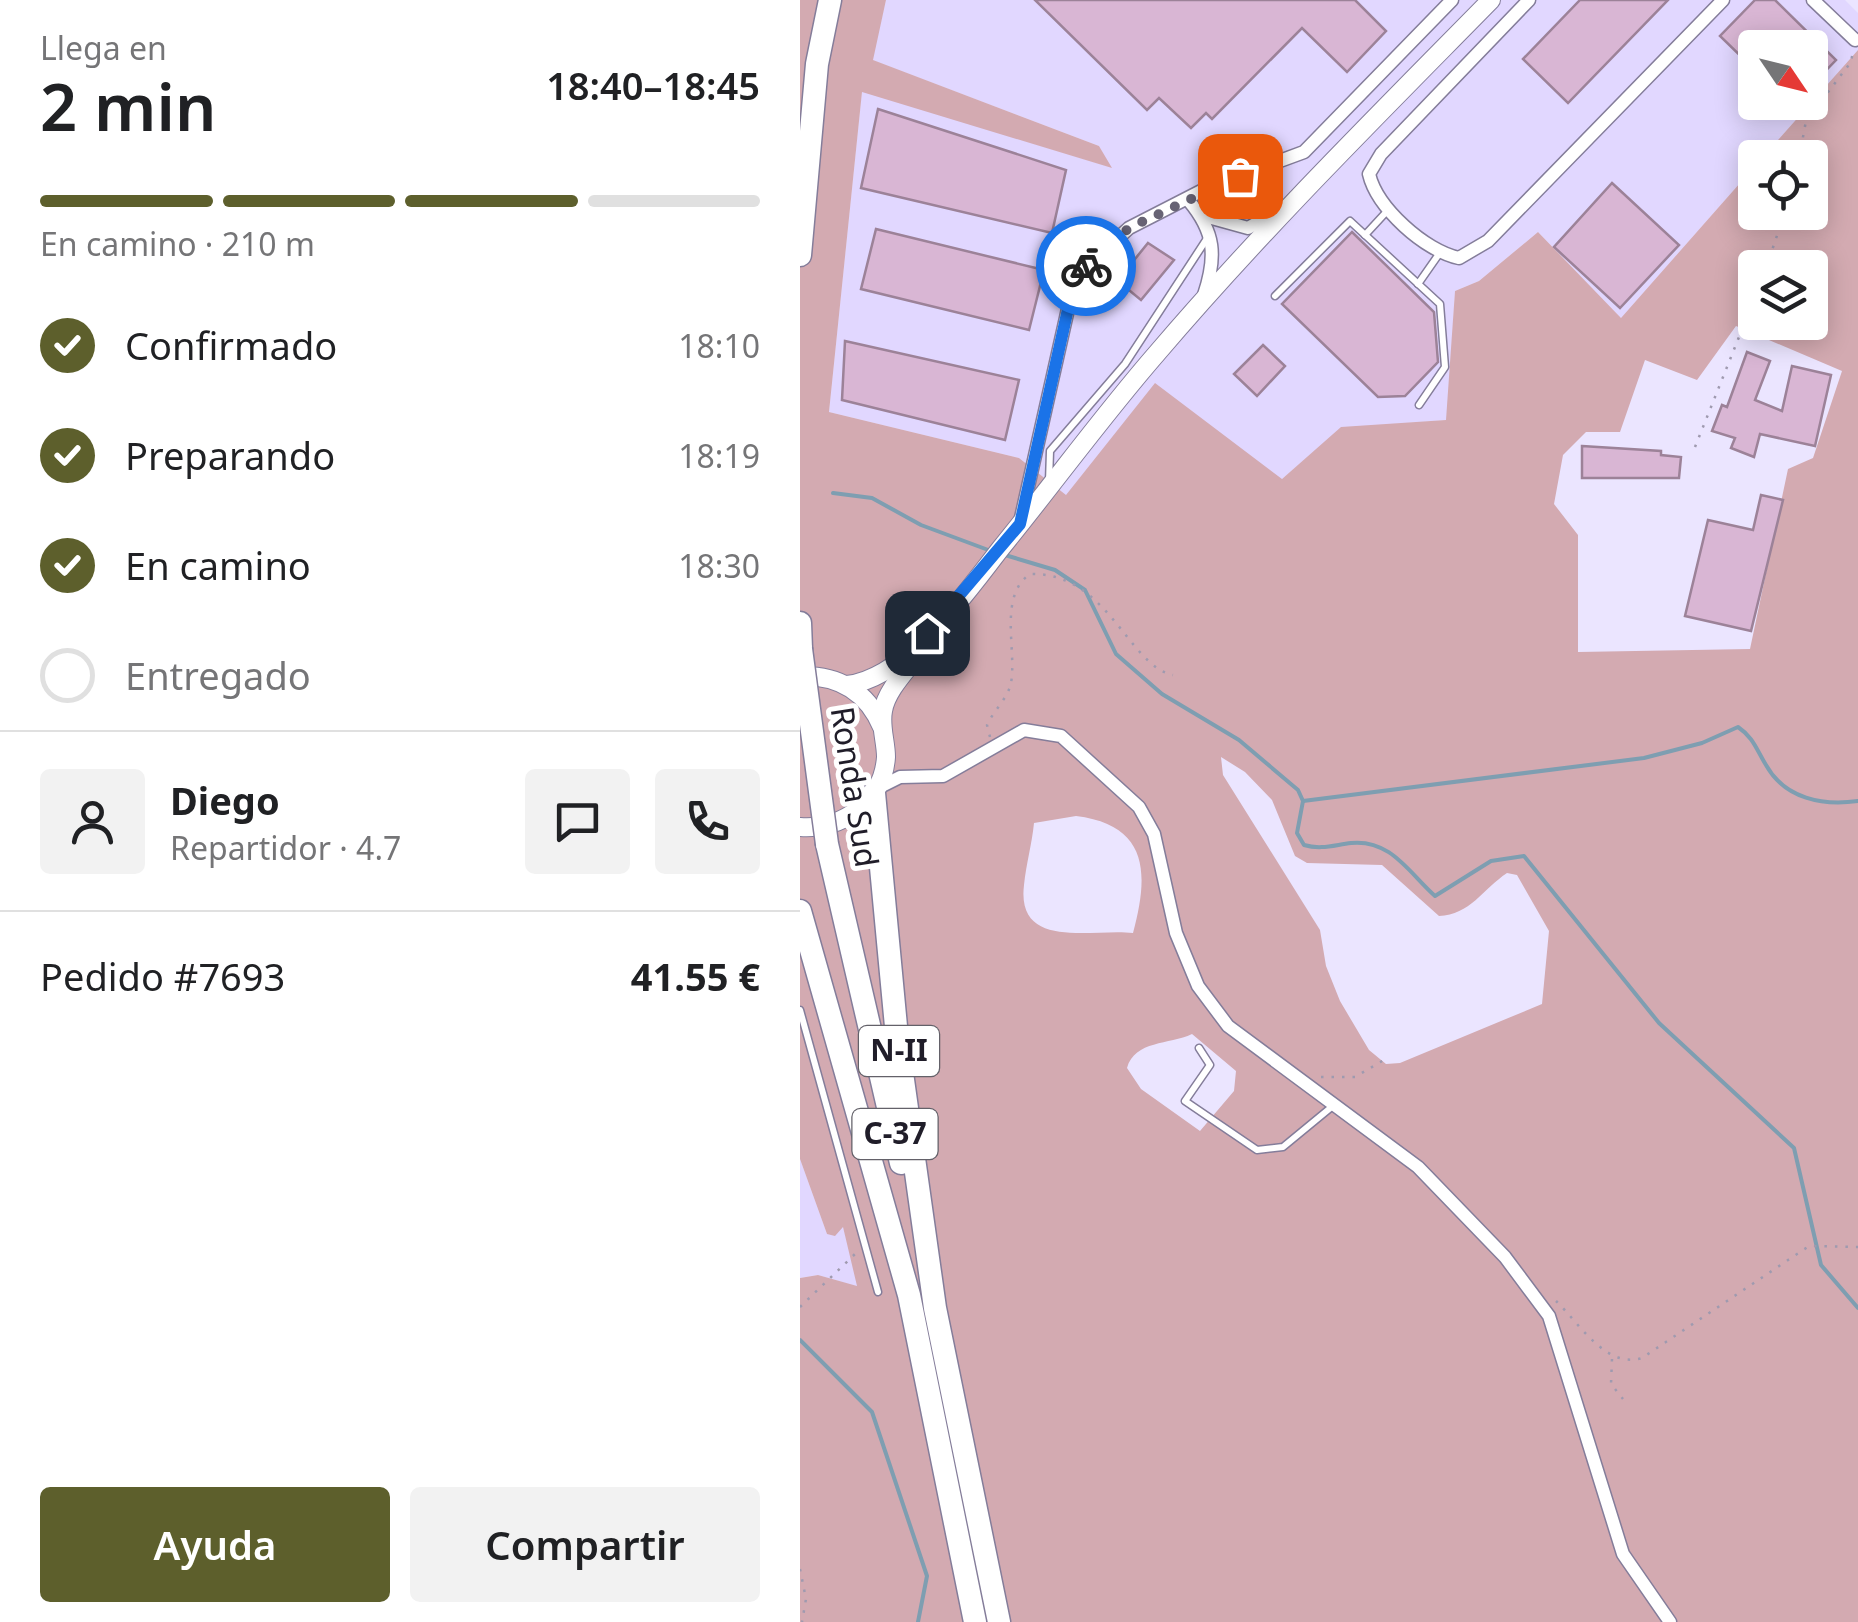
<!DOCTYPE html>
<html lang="es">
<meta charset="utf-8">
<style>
body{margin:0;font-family:"Noto Sans",sans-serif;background:#f2f2f2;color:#202124;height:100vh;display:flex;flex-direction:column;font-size:38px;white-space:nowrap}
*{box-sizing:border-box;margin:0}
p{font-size:32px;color:#757577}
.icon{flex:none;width:55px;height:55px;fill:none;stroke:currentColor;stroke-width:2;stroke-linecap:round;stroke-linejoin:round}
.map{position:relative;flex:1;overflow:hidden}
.details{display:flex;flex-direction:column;background:#fff;width:800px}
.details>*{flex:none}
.needle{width:65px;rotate:125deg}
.buttons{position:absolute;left:938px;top:30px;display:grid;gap:20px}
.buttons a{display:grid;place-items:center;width:90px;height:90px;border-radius:10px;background:#fff;box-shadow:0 5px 25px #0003;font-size:50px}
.pin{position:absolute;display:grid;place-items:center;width:85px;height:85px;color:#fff;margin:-42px;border-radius:20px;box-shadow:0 5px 15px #0006}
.courier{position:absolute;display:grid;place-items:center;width:100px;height:100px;margin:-50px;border:8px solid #1a73e8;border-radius:50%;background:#fff;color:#222;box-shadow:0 2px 12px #0007}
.head em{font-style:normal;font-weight:600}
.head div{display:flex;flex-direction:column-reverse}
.head{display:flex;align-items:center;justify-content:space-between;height:170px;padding:0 40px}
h1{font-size:65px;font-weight:600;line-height:75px}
.bar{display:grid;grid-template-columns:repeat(4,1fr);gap:15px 10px;align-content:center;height:120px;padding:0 40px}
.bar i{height:12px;border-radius:8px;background:#e0e0e0}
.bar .current{background:#5d5f2c}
.bar p{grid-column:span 4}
.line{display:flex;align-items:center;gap:25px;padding:0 40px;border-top:2px solid #e0e0e0}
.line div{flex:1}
.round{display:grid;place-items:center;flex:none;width:105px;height:105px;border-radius:10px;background:#f2f2f2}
ol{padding:0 40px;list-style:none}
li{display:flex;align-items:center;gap:30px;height:110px}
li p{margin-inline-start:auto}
li .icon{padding:10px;border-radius:50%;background:#5d5f2c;color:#fff;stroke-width:4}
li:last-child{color:#757577}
li i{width:55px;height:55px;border:5px solid #e0e0e0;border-radius:50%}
.button{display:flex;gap:20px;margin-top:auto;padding:20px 40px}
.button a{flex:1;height:115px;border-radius:10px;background:#5d5f2c;color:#fff;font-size:40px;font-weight:600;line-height:115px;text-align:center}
.button a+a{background:#f2f2f2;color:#202124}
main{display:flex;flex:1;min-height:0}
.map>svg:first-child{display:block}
.built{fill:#e1d7ff;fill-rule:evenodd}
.green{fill:#d3aab1;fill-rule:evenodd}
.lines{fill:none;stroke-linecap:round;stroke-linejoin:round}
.stream{stroke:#7e9eb1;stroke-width:4}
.building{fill:#d9b6d4;stroke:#9c8298;stroke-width:2.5}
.lane-casing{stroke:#847d9a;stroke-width:9}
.street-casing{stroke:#847d9a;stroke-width:15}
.secondary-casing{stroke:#847d9a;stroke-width:20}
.highway-casing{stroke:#847d9a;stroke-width:25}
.path{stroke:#9f9aaf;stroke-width:2.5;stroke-dasharray:2.5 8;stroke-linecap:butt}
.lane{stroke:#fff;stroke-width:6}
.street{stroke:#fff;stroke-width:12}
.secondary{stroke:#fff;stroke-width:18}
.highway{stroke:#fff;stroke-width:22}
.highway-bridge-casing{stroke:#847d9a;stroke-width:25;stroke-linecap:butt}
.highway-bridge{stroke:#fff;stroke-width:22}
.done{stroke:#676374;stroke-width:10;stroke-dasharray:0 18}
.route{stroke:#1a73e8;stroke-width:12}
.labels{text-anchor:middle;stroke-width:10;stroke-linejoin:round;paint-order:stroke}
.shield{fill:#fff;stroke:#636169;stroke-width:2.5}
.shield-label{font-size:30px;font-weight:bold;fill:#201d29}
.street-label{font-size:32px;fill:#201d29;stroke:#fff}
</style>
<main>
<section class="details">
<div class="head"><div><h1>2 min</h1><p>Llega en</p></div><em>18:40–18:45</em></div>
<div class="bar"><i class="current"></i><i class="current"></i><i class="current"></i><i></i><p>En camino · 210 m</p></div>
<ol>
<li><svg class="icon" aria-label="check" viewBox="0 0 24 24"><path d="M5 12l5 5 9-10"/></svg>Confirmado<p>18:10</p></li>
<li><svg class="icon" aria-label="check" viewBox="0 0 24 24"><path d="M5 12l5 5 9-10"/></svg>Preparando<p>18:19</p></li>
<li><svg class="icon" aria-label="check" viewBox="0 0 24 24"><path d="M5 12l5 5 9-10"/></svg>En camino<p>18:30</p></li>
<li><i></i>Entregado</li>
</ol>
<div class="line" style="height:180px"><a class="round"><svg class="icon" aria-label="person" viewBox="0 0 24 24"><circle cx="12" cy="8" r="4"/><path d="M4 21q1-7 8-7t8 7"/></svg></a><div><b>Diego</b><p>Repartidor · 4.7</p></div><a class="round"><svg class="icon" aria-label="chat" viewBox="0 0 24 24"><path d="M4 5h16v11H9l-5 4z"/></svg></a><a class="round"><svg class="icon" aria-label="phone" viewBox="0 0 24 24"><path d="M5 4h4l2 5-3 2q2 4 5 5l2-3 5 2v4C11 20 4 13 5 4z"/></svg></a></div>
<div class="line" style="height:130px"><div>Pedido #7693</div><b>41.55 €</b></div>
<div class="button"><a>Ayuda</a><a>Compartir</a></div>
</section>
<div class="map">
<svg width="1058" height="1622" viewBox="0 0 1058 1622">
<rect width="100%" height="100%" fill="#ebe5ff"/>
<g class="built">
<path d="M86,0H1045L1058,13V50L963,157L955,158V166L821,318L738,232L679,281L655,291L647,420L541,428L482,479L266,496L219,458L29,412L62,91L310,167L299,146L72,60ZM955,48H1010V102H955Z"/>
<path d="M0,1159L27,1234L43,1226L58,1287L18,1275L0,1278Z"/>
</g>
<path class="green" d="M0,0H86L73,60L299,146L312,168L62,92L29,412L219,458L266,495L355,383L482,479L541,427L646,420L655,291L679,281L738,232L821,318L955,166V212H1010V158L963,157L1058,50V1622H0V1278L18,1275L57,1286L43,1227L35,1236L27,1234L0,1159ZM955,268H1010V322H955ZM936,326L1042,371L1013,458L988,469L950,649L778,652V535L754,504L763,455L786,432H820L845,360L897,380ZM421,757L445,772L472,800L495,856L507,863L582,865L639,916C670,915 683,889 707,873L717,875L749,931L742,1004L600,1063L586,1064L569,1050L540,1001L526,966L520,930L423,775ZM276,816C349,825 349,874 333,933C293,928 216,951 224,885C226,864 232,844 234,823ZM392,1034L436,1071L434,1091L400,1131L341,1089L327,1068C335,1040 369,1045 392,1034Z"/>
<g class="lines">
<g class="stream">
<path d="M33,493L72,498L121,525L191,551"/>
<path d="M205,555L255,570L285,590L316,654L362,694L439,740L498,790L503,801"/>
<path d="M503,801L497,833L504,845C521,850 534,845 551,843C591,839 609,873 635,896L691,861L724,856L859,1023L994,1148L1021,1265L1058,1308"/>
<path d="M503,801L844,758L902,743L938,727C954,738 956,749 966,765C985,799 1023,806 1058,801"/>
<path d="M0,1340L72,1412L127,1576L118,1622"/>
</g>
</g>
<g class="building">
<path d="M235,0H555L586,31L547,72L502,28L412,119L406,113L391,128L359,98L347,110Z"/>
<path d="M780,0H868L768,103L723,59Z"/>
<path d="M955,0H975L1036,60L1010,87V48H955V70L920,36Z"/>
<path d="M78,109L266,170L252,233L61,188Z"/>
<path d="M812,183L879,245L820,308L754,247Z"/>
<path d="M76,229L244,270L229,330L61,289Z"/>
<path d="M552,232L634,312L638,362L605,396L578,397L482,304Z"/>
<path d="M348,243L374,260L341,300L324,286L328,280L322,275Z"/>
<path d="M45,341L219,380L205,440L42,400Z"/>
<path d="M463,345L485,366L457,396L434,374Z"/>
<path d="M947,352L970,361L955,400L982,411L992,366L1031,375L1015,446L960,434L954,457L931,448L935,438L912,431L922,405L927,407Z"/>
<path d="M782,446L861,451V455L881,457L879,478H782Z"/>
<path d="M961,495L983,500L951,631L885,616L908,520L953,530Z"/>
</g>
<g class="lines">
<g class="lane-casing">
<g id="lane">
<path d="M565,235L589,209"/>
<path d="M618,284L639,254"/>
<path d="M475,296L550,221L640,304L645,367L619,405"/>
<path d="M249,482L250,451L325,364L408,237"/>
<path d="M0,1010L78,1292"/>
<path d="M399,1048L410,1065L385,1101L457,1150L483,1147L534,1105"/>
</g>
</g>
<g class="street-casing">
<g id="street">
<path d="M729,0L581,154L569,174C577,208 625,251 659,258L688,241L923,0"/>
<path d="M1013,0L1055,40"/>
<path d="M389,201C415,232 417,256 404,295"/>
<path d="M401,215L448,228L476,212"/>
<path d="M221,518L268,309L280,273L329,228L407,188L504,152L652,0"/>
<path d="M76,789L100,777L143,776L224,730L261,736L339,807L354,834L376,933L398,986L428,1026L618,1167L705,1257L749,1316L823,1554L870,1622"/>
</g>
</g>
<g class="secondary-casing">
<g id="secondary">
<path d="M0,676C38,675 67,691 82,727"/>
<path d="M47,685C107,678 165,594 201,548C254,483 303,415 358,352C463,229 578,115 691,0"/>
<path d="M0,827C42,830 83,802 86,757C86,742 80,726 83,711C86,692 104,673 115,659"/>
</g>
</g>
<g class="highway-casing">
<g id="highway">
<path d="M0,255L17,64L30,0"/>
<path d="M0,623L1,649"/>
<path d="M74,793L97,1037L135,1308L199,1622"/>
<path d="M27,844L101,1163"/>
<path d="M0,911L109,1295L175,1622"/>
</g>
</g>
<g class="path">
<path d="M999,158L1006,121L1051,62L1053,51"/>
<path d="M966,268L985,212"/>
<path d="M895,447L955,297"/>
<path d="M190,737L187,725C194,710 208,698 211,683C217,650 198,596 230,574C308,572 328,666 373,675"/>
<path d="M521,1077H555L589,1057"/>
<path d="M756,1301C780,1324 806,1369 842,1358L1009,1246L1058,1247"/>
<path d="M0,1307L55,1254"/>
<path d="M812,1359L811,1384L823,1399"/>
<path d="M0,1569L6,1599L2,1622"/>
</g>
<use href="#lane" class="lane"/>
<use href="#street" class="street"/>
<use href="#secondary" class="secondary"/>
<use href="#highway" class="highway"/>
<g class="highway-bridge-casing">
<path id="highway-bridge" d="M1,649L27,844"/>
</g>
<use href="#highway-bridge" class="highway-bridge"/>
</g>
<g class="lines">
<path class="done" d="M286,266L329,228L440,176"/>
<path class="route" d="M127,633L220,524L268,309L286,266"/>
</g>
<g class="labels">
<g class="shield">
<rect x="59" y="1026" width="80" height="50" rx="8"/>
<rect x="52.5" y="1109" width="85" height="50" rx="8"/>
</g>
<g class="shield-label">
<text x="99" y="1061">N-II</text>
<text x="95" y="1144">C-37</text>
</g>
<g class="street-label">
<text transform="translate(54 787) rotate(81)" y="11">Ronda Sud</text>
</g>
</g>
</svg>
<div class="buttons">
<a><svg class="needle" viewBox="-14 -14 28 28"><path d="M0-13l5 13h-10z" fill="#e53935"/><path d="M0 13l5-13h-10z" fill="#757577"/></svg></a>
<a><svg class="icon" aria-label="locate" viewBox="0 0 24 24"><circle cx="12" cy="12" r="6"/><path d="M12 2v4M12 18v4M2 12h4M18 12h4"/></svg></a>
<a><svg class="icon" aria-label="layers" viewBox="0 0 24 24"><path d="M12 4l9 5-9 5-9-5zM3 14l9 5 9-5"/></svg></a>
</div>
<div class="pin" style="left:440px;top:176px;background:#ea580c"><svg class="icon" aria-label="bag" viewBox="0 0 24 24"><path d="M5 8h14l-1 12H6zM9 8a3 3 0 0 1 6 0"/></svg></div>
<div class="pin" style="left:127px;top:633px;background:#1f2937"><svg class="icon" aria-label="home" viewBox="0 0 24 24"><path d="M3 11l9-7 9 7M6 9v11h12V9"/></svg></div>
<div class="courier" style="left:286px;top:266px"><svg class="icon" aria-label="bike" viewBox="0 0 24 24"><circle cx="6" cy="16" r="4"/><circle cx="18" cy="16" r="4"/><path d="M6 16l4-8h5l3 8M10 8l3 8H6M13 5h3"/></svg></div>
</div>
</main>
